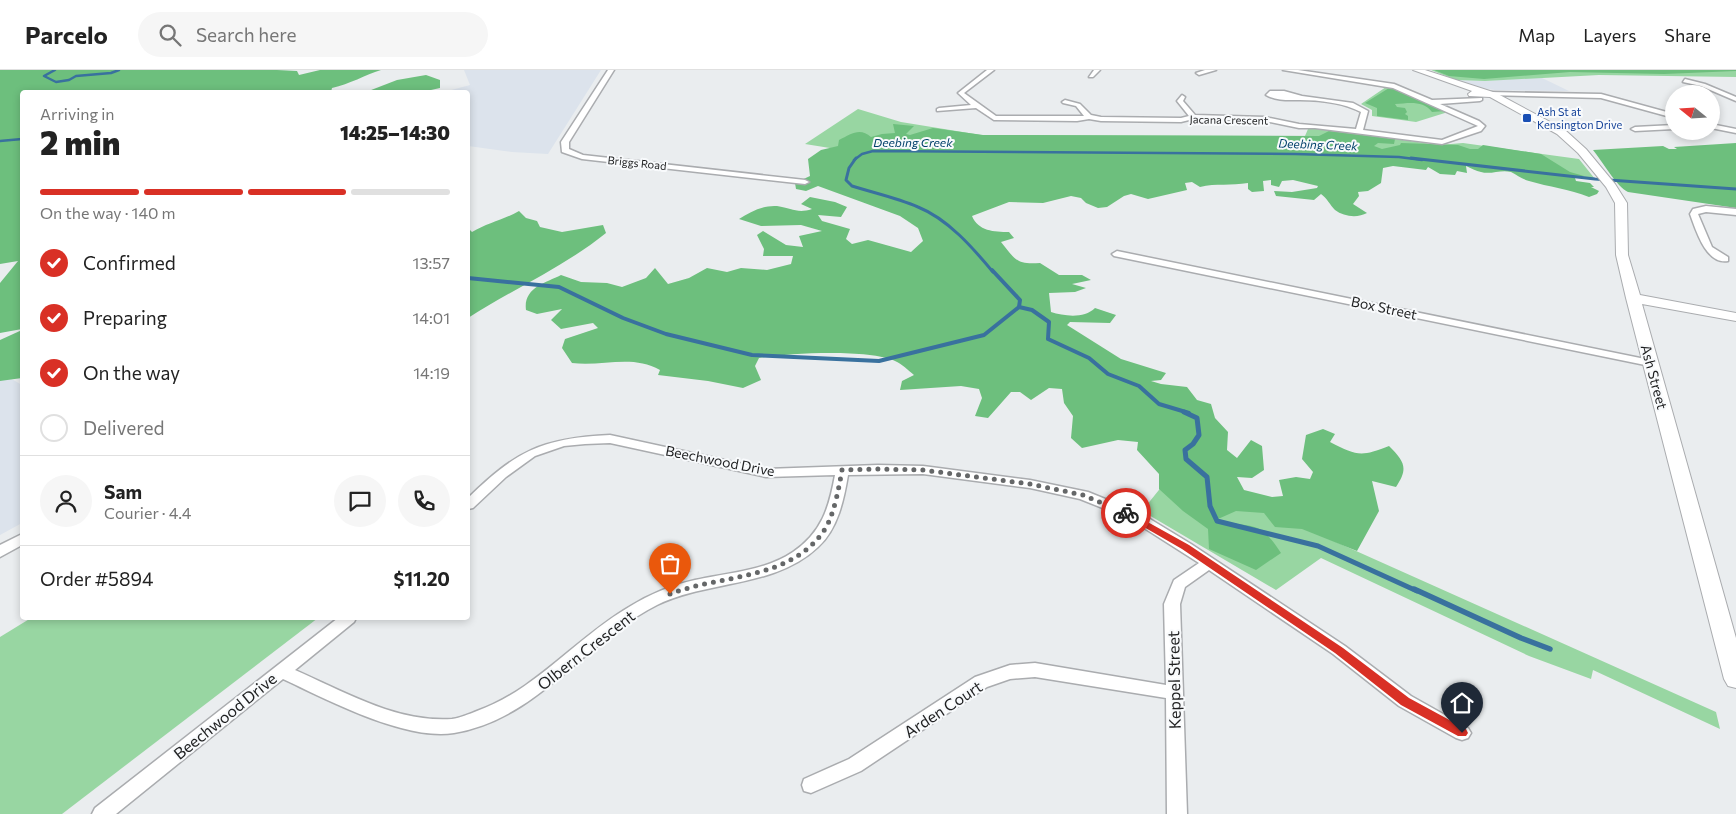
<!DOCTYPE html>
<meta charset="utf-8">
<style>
body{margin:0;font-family:Commissioner,sans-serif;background:#f6f6f6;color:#222;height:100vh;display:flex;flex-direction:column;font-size:19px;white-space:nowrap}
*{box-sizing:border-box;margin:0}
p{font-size:16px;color:#767676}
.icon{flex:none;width:28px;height:28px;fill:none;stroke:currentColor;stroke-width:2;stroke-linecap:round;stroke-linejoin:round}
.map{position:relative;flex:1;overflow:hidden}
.drawer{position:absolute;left:20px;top:20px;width:450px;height:530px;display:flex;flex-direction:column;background:#fff;border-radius:5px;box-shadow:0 2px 8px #0003}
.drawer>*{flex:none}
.needle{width:32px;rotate:288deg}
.fabs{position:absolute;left:1665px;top:15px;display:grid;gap:10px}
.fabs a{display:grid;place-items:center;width:55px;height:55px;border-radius:50%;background:#fff;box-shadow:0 2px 8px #0003;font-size:25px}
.pin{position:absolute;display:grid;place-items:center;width:42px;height:42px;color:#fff;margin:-51px -21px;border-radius:50% 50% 50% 0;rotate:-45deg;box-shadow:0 0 5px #0007}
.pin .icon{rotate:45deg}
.courier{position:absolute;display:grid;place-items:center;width:50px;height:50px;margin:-25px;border:4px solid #d93025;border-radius:50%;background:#fff;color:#222;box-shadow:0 1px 6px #0007}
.overview em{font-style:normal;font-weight:800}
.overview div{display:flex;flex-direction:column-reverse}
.overview{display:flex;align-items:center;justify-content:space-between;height:85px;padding:0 20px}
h1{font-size:32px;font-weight:800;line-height:38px}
.bar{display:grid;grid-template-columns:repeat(4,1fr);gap:8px 5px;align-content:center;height:60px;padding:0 20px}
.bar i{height:6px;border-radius:4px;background:#e0e0e0}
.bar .current{background:#d93025}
.bar p{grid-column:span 4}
.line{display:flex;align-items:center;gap:12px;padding:0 20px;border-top:1px solid #e0e0e0}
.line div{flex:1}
.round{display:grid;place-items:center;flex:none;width:52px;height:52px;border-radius:26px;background:#f6f6f6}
ol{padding:0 20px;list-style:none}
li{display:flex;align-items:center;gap:15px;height:55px}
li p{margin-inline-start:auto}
li .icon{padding:5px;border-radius:50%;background:#d93025;color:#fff;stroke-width:4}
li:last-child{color:#767676}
li i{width:28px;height:28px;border:2px solid #e0e0e0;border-radius:50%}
header{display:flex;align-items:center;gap:30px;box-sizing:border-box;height:70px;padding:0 25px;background:#fff;border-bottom:1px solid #e0e0e0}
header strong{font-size:24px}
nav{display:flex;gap:28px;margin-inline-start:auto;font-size:18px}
.search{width:350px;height:45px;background:#f6f6f6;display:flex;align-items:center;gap:12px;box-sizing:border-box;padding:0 18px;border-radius:28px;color:#767676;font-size:19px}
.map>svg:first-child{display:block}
.built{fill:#dce3ec}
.green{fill:#98d6a2}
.forest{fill:#6dbf7d}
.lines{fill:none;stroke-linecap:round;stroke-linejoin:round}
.stream-far4{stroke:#39719e;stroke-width:2.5}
.stream-far3{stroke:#39719e;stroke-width:3}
.stream-far2{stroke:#39719e;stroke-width:4}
.stream-far1{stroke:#39719e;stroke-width:5}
.stream{stroke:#39719e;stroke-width:5.5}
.street-casing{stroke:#aaacaf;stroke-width:3}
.secondary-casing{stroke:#aaacaf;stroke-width:2}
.street{fill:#fff;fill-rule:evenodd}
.secondary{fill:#fff;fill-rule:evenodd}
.route{fill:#d93025}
.done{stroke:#656768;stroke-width:5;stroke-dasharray:0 9}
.transit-dot{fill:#1a4fb4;stroke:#f8fafc;stroke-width:2}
.labels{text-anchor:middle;stroke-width:4;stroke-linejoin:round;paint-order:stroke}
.far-transit-label{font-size:11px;fill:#164399;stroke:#f8fafc;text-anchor:start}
.far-street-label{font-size:11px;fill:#1e1f20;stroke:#f8fafc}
.far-water-label{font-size:12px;font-style:italic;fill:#00406a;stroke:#f8fafc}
.street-label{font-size:14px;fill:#1e1f20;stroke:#f8fafc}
.near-street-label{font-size:16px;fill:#1e1f20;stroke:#f8fafc}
</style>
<header>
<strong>Parcelo</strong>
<div class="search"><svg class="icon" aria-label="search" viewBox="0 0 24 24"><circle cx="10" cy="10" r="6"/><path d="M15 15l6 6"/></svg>Search here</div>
<nav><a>Map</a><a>Layers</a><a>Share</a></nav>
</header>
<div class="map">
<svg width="1736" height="744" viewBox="0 0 1736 744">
<rect width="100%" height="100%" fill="#eaedef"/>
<g class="built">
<path d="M464,0H601L548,84L512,82L468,76V22H444L470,15Z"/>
<path d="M1540,7L1569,21L1495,20L1473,17L1456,10L1485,11Z"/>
<path d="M0,306L8,307L22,315V453L0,465Z"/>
</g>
<g class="green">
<path d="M1431,0H1736V7L1599,5L1485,11L1456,10Z"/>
<path d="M1386,17L1396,18L1448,42L1416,52L1372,46V40L1361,34Z"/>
<path d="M858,39L901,52L981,65L1305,66L1308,59H1323L1439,75L1463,73L1579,89L1595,109L1399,87L861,83L805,74Z"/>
<path d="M1175,400L1716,642L1720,659L1593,600L1591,609L1529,586L1321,488L1276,520L1142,441Z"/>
<path d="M31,548H318L62,744H0V567Z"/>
</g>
<g class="forest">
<path d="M0,0H277L297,1L299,5L320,0H381C365,5 350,14 332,18L331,22H22V259L0,263V213L18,191L0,194Z"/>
<path d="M1434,0H1736V1L1664,4L1570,2L1484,9L1449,6Z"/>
<path d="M426,5L440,10V18L422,22H366L397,10Z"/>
<path d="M1389,18H1395L1445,41L1432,42C1423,30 1409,33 1395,34L1397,37L1405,38L1407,42L1405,44L1408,46V50L1377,46V38L1365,33Z"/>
<path d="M893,54L914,56L906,64L910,65L933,58L983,65L1319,66L1329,61L1395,69L1394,74L1378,73L1374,76L1382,79L1400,75L1401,73L1458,75L1470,79H1478L1483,75L1541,84L1570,102L1584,106L1575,108L1576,111L1590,113L1594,117H1591L1599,121L1597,124L1589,127C1569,119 1549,117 1529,111C1522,109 1517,105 1511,102C1501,99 1491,105 1481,102C1476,101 1471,98 1466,96L1467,103L1457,101L1455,105L1440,104L1428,97L1426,100L1393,96L1383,98L1381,113L1368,121L1358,122L1359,126L1353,134L1367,143C1358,148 1344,147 1335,140C1330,135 1327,128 1321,124L1314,130L1276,126L1274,121L1292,122L1317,118L1318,116L1293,110L1282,111L1279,117L1271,115V110L1263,111L1264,121L1252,122L1248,119V113C1231,116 1216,113 1200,117L1192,112L1185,113L1187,120L1148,129L1131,124L1124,126L1107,137L1098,138L1086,133L1081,128L1071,126L1043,133L1009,132L972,146C978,161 994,162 1009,162L1014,168L1001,172C1015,189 1016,195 1040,193L1059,205H1082L1091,210L1072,214L1086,218L1075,222L1049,223L1051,242C1064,246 1084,249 1095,238L1116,245L1110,253L1070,252L1067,255L1121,289L1166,303L1161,310L1151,311L1161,314L1187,317L1197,330L1211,334L1215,348L1228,362L1227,380L1237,388L1251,370L1262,376L1264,400L1252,408L1237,407L1244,420L1272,427L1283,426L1279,410L1296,407L1310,409L1313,402L1302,389L1306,365L1323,359L1335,364L1330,372C1357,386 1361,387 1389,376C1404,391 1409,398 1396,417L1372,411L1379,441L1357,481L1302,459L1275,457L1264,443L1236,441L1218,449C1252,461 1257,446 1281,483L1256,500L1209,479L1208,459L1183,441L1159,419V404L1137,380L1138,372L1118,370L1082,378L1071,368L1073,346L1064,333L1062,319L1049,318L1031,330L1020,322H1011L988,348L975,346L982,328L979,319L961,316L900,320L902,311L914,305C908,300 902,294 895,291C868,279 790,283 759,288L755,296L761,310L743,318L708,311L658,305L660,300C632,284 602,297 572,293L562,278L565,269L598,258L593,253L561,259L551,250L562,239L537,244L526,240C523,218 545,213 561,205L581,212L607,213L622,217L646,208L655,198L668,214L689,208L707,198L727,202L741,198L767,200L791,194L793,186H763L764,179L757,165L763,161L786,175L803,177L799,166L822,161L801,155L761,156L739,149C750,142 763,135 777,136C792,138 797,144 812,139L801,134L810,127L835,132L847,137L841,147L818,145L822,151L850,159L846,169L852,174L868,170L911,182L923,171L918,158L900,146L818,116L806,121L796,119L795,113L810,106L808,89L821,80L838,76L839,70C851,64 860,57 871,67L882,64L895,63Z"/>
<path d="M1736,73V138L1628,122C1617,117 1602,91 1593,80L1663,76L1669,79H1677L1674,77Z"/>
<path d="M519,141L526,148L537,151L540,157L562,162L603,155L606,163C564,197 513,219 468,248V158L472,162C487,153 503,150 519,141Z"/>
<path d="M22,260V308L0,311V270Z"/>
</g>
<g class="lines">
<g class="stream-far4">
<path d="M55,0L44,6L56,12L69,10L76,6L111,3L119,0"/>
<path d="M0,71L22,69"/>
<path d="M854,90L862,84L873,81L1295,84L1399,87L1422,90"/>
</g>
<g class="stream-far3">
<path d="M856,88L849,98L846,110L852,116C874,123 897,128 918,137C948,149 973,178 993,202"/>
<path d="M1411,88L1595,109L1736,119"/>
</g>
<g class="stream-far2">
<path d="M468,208L559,217L623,248L666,264L752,285L879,291L984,265L1019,237L1020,230L992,200"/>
<path d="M1019,237L1032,240L1049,252L1048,269L1089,288L1108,304L1139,316L1159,334L1189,343"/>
</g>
<path class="stream-far1" d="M1184,342L1197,348L1199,365L1193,374L1185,380L1186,389L1207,407L1210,436L1217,451L1318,476L1417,521"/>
<path class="stream" d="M1414,519L1521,568L1550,579"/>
<g class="street-casing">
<g id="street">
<path d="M608,0H614L569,72V79L583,85L805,110L809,112L805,114L582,89L562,82L561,72Z"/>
<path d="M987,0H994L964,23L996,46H1084L1076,36L1063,33L1062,32L1065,30L1080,34L1091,45L1101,47L1181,48L1189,46L1177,31L1182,25L1185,27L1183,31L1195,45L1265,47L1299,54L1356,59L1361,42C1344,33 1319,30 1300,30C1288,30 1276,31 1266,25L1270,21H1284L1302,26L1353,33L1368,41L1363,60L1442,70L1478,56L1393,18L1283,0H1298L1394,14L1432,30L1482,28V30L1480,31L1440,34L1479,51L1485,56L1481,61L1442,74L1315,58H1299L1265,51L1193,49L1181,52L1101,51L1089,49L1077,51L994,50L976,38L937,41V39L939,38L971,35L958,23Z"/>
<path d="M1094,0H1100L1093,7H1089Z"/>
<path d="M1205,0H1216L1199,5L1196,3Z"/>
<path d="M1685,9L1705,14L1736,27V31L1701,16L1683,12Z"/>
<path d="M1489,22L1601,24L1674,44V48L1601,28L1487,25L1486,24Z"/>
<path d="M1711,54L1736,59V63L1711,58Z"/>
<path d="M1674,55V59L1635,61L1631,59L1635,57Z"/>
<path d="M1706,136L1736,139V145L1706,142L1698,144L1712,177L1728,187V191C1706,195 1696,160 1690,144L1693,139Z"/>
<path d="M1117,181L1650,290L1656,293L1650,296L1114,186L1112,184Z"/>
<path d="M610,365L766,399L878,395L923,396L1030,410L1088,422L1140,443L1191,474L1345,576L1411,626L1468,658L1471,663L1468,668L1462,670L1456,668L1399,636L1333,584L1209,500L1185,517L1180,534L1187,744H1167L1166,628L1035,607L1010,609L987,617L861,701L811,723L804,721L802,715L804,709L849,689L975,607L1010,595L1035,593L1166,615L1164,534L1174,510L1199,493L1130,449L1080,429L1030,418L923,404L848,405C844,429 838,459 818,477C775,518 708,510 657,535C585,571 538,649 454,663C405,671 328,630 283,609L116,744H92L95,738L338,548H356L354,552L295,600C343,621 397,653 452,649C460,648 469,644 477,641C536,620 576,568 629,537C650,524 672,515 695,510C727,503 765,501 793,482C822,462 829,438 835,405L766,407L610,373L585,374L564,376L535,386L506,407L473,438L468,439V428C516,381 542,368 610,365Z"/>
<path d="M22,464V475L0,487V475Z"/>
</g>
</g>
<g class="secondary-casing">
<path id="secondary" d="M1413,0H1425L1496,23L1565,60L1586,79L1615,114L1627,133L1628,185L1640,225L1736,243V251L1642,234L1736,568V618L1728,616L1724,609L1626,228L1616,185L1615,133L1606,117L1578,83L1557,64L1490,27L1469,26L1468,24L1472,21Z"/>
</g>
<use href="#street" class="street"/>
<use href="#secondary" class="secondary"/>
</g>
<path class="route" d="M1126,440L1189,475L1343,578L1409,628L1466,659L1468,663L1466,666H1458L1401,635L1335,583L1182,479L1123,445V441Z"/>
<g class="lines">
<path class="done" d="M670,524C721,504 791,511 825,459C834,445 839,417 842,400L878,399L923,400L1030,414L1083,425L1126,443"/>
</g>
<rect class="transit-dot" x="1522" y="43" width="10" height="10" rx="2.5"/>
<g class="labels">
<g class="far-transit-label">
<text x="1537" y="46">Ash St at<tspan x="1537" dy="13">Kensington Drive</tspan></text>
</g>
<g class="far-street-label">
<text transform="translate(1229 50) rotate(1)" y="4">Jacana Crescent</text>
<text transform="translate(637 93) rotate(6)" y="4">Briggs Road</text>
</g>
<g class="far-water-label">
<text x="913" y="77">Deebing Creek</text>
<text transform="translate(1318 75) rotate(2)" y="4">Deebing Creek</text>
</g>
<g class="street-label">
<text transform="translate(1384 238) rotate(12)" y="5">Box Street</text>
<text transform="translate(1654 307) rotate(75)" y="5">Ash Street</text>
<text transform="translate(720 391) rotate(11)" y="5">Beechwood Drive</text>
</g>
<g class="near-street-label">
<text transform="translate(586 580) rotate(-38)" y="6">Olbern Crescent</text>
<text transform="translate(1174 610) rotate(-91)" y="6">Keppel Street</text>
<text transform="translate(943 639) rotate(-33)" y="6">Arden Court</text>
<text transform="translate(225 646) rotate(-39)" y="6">Beechwood Drive</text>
</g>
</g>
</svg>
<div class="fabs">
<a><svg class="needle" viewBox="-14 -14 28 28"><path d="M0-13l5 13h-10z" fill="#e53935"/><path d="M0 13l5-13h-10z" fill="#767676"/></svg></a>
</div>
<div class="pin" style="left:670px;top:524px;background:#ea580c"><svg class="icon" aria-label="bag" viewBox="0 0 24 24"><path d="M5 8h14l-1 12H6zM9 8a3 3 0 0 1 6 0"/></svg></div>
<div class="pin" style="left:1462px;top:663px;background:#1f2937"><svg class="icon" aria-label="home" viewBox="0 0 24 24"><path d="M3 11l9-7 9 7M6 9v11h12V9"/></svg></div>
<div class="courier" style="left:1126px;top:443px"><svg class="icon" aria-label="bike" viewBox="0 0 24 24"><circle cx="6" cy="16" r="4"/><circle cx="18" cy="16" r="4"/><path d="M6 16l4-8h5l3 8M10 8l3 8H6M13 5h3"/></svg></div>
<section class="drawer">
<div class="overview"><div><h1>2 min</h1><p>Arriving in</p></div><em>14:25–14:30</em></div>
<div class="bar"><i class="current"></i><i class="current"></i><i class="current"></i><i></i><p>On the way · 140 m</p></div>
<ol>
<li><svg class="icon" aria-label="check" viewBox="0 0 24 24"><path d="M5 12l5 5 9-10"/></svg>Confirmed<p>13:57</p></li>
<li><svg class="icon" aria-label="check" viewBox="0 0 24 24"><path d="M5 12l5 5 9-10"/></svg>Preparing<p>14:01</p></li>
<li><svg class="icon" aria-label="check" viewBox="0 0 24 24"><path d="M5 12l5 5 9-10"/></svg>On the way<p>14:19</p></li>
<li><i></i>Delivered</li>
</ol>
<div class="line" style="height:90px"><a class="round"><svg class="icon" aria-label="person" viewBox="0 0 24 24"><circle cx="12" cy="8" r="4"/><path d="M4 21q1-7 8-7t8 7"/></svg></a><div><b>Sam</b><p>Courier · 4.4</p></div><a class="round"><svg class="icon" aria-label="chat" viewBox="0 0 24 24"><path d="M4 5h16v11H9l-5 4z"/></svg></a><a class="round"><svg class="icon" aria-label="phone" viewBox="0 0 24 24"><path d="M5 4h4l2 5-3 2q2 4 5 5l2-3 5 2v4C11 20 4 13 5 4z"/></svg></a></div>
<div class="line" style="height:65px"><div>Order #5894</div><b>$11.20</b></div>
</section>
</div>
